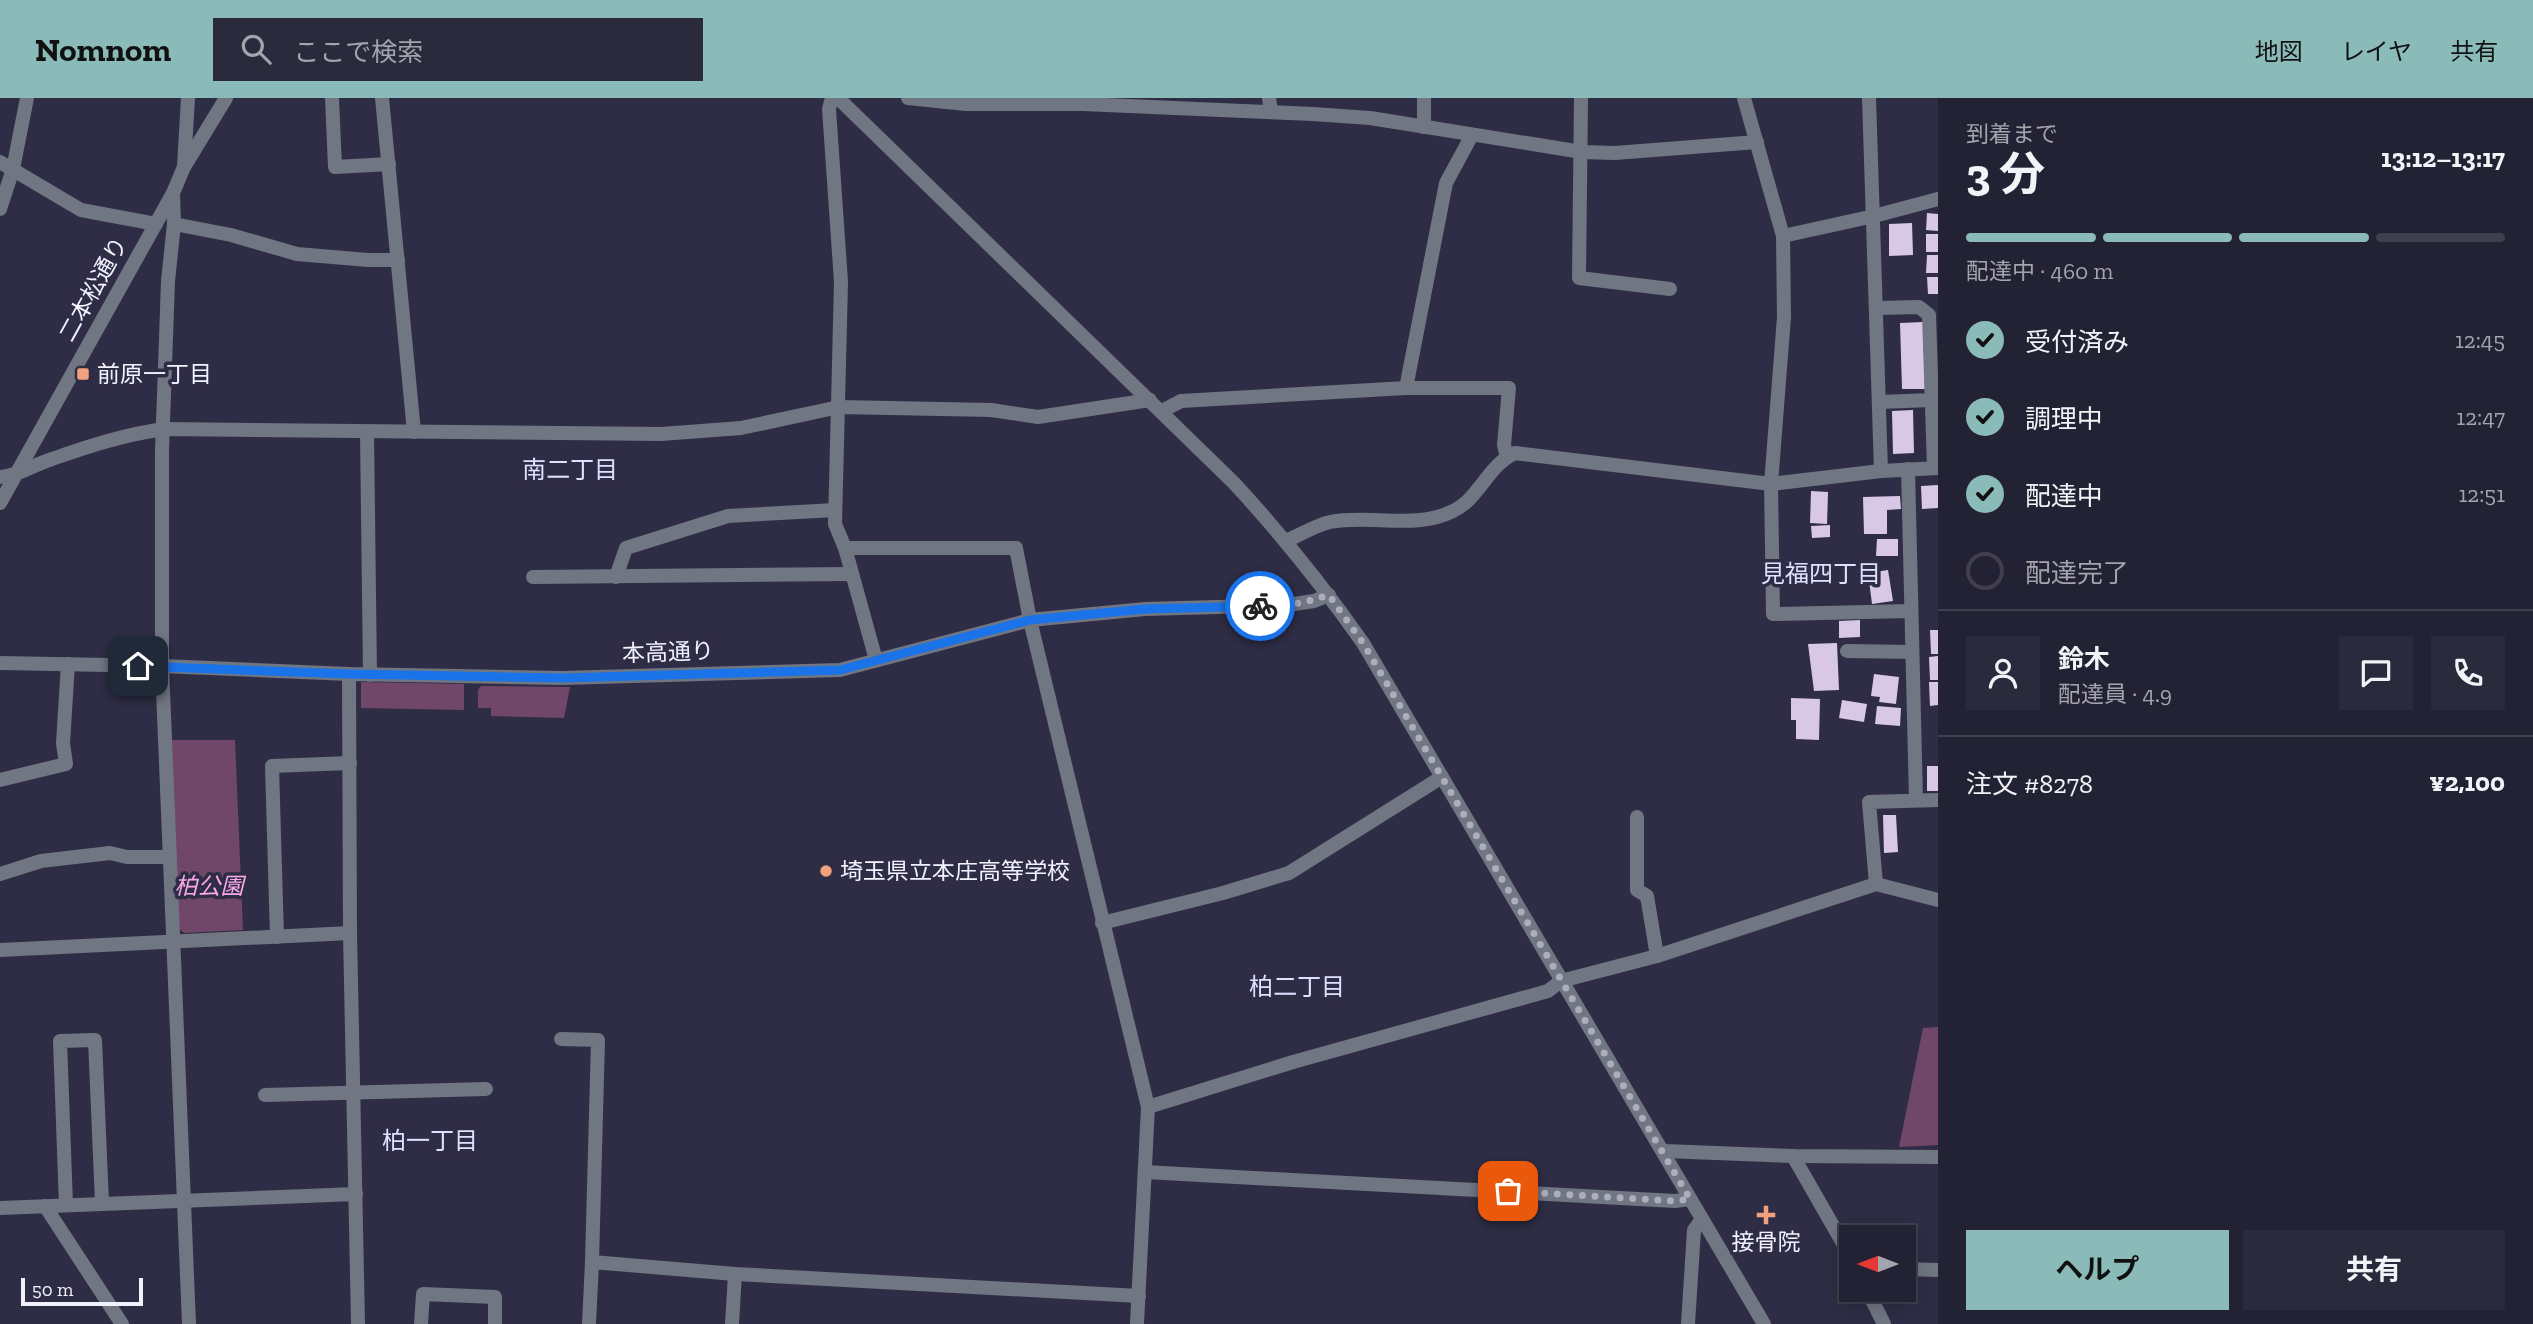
<!DOCTYPE html>
<html lang="ja">
<meta charset="utf-8">
<style>
body{margin:0;font-family:"Zilla Slab","Noto Sans JP",serif;background:#2b2a3c;color:#f1f3f6;height:100vh;display:flex;flex-direction:column;font-size:26px;white-space:nowrap}
*{box-sizing:border-box;margin:0}
p{font-size:23px;color:#a3a4ac}
.icon{flex:none;width:38px;height:38px;fill:none;stroke:currentColor;stroke-width:2;stroke-linecap:round;stroke-linejoin:round}
.map{position:relative;flex:1;overflow:hidden}
.details{display:flex;flex-direction:column;background:#232234;width:595px}
.details>*{flex:none}
.needle{width:46px;rotate:270deg}
.tools{position:absolute;left:1839px;top:1127px;display:grid;gap:14px}
.tools a{display:grid;place-items:center;width:77px;height:77px;border-radius:0px;background:#232234;box-shadow:0 4px 18px #0003,0 0 0 2px #403f4f;font-size:35px}
.scale{position:absolute;left:21px;bottom:18px;width:122px;box-sizing:border-box;padding-left:7px;border:4px solid #f2f2ff;border-top:0;font-size:19px;line-height:24px;white-space:nowrap;color:#f2f2ff;-webkit-text-stroke:5px #2f2d45;paint-order:stroke}
.pin{position:absolute;display:grid;place-items:center;width:60px;height:60px;color:#fff;margin:-30px;border-radius:14px;box-shadow:0 4px 10px #0006}
.courier{position:absolute;display:grid;place-items:center;width:70px;height:70px;margin:-35px;border:5px solid #1a73e8;border-radius:50%;background:#fff;color:#222;box-shadow:0 2px 9px #0007}
.head em{font-style:normal;font-weight:700}
.head div{display:flex;flex-direction:column-reverse}
.head{display:flex;align-items:center;justify-content:space-between;height:119px;padding:0 28px}
h1{font-size:46px;font-weight:700;line-height:52px}
.bar{display:grid;grid-template-columns:repeat(4,1fr);gap:10px 7px;align-content:center;height:84px;padding:0 28px}
.bar i{height:9px;border-radius:5px;background:#403f4f}
.bar .on{background:#8bbbb9}
.bar p{grid-column:span 4}
.line{display:flex;align-items:center;gap:18px;padding:0 28px;border-top:2px solid #403f4f}
.line div{flex:1}
.round{display:grid;place-items:center;flex:none;width:74px;height:74px;border-radius:0px;background:#2b2a3c}
ol{padding:0 28px;list-style:none}
li{display:flex;align-items:center;gap:21px;height:77px}
li p{margin-inline-start:auto}
li .icon{padding:7px;border-radius:50%;background:#8bbbb9;color:#111;stroke-width:4}
li:last-child{color:#a3a4ac}
li i{width:38px;height:38px;border:4px solid #403f4f;border-radius:50%}
.button{display:flex;gap:14px;margin-top:auto;padding:14px 28px}
.button a{flex:1;height:80px;border-radius:0px;background:#8bbbb9;color:#111;font-size:28px;font-weight:700;line-height:80px;text-align:center}
.button a+a{background:#2b2a3c;color:#f1f3f6}
header{display:flex;align-items:center;gap:42px;box-sizing:border-box;height:98px;padding:0 35px;background:#8bbbb9;color:#111}
header strong{font-size:33px}
nav{display:flex;gap:38px;margin-inline-start:auto;font-size:24px}
.search{width:490px;height:63px;background:#2b2a3c;display:flex;align-items:center;gap:18px;box-sizing:border-box;padding:0 24px;border-radius:0px;color:#a3a4ac;font-size:26px}
main{display:flex;flex:1;min-height:0}
.map>svg:first-child{display:block}
.green{fill:#704768}
.building{fill:#d8c8e5}
.lines{fill:none;stroke-linecap:round;stroke-linejoin:round}
.minor{stroke:#707682;stroke-width:14}
.tertiary{stroke:#707682;stroke-width:14}
.done{stroke:#aeadbe;stroke-width:7;stroke-dasharray:0 12.6}
.route{stroke:#1a73e8;stroke-width:9}
.poi-dot{fill:#f1a17c;stroke:#2f2d45;stroke-width:2.5}
.labels{text-anchor:middle;stroke-width:7;stroke-linejoin:round;paint-order:stroke}
.street-label{font-size:23px;fill:#f2f2ff;stroke:#2f2d45}
.poi-label{font-size:23px;fill:#f2f2ff;stroke:#2f2d45;text-anchor:start}
.park-label{font-size:23px;font-style:italic;fill:#faa8e9;stroke:#2f2d45}
.neighbourhood-label{font-size:24px;fill:#e0dfff;stroke:#2f2d45}
</style>
<header>
<strong>Nomnom</strong>
<div class="search"><svg class="icon" aria-label="search" viewBox="0 0 24 24"><circle cx="10" cy="10" r="6"/><path d="M15 15l6 6"/></svg>ここで検索</div>
<nav><a>地図</a><a>レイヤ</a><a>共有</a></nav>
</header>
<main>
<div class="map">
<svg width="1938" height="1226" viewBox="0 0 1938 1226">
<rect width="100%" height="100%" fill="#2f2d45"/>
<g class="green">
<path d="M361,584L464,586V612L361,610Z"/>
<path d="M481,588L570,589L564,620L491,618V610H478V592Z"/>
<path d="M171,642H235L243,832L184,835L177,829Z"/>
<path d="M1938,929V1047L1899,1049L1923,930Z"/>
</g>
<g class="building">
<path d="M1927,115L1938,116V133L1926,132Z"/>
<path d="M1912,125L1913,157L1889,158V126Z"/>
<rect x="1926" y="136" width="12" height="18"/>
<path d="M1927,157H1938V175H1926Z"/>
<path d="M1927,179H1938V196H1928Z"/>
<path d="M1923,224L1925,291H1902L1900,225Z"/>
<path d="M1913,312L1914,355L1893,356L1892,313Z"/>
<path d="M1938,387V410L1922,411L1921,388Z"/>
<path d="M1811,393L1828,394L1827,426L1810,425Z"/>
<path d="M1900,398L1901,411L1887,412V436H1864L1863,399Z"/>
<path d="M1830,427V439L1812,440L1811,428Z"/>
<path d="M1877,441H1898V458H1876Z"/>
<path d="M1888,472L1893,503L1872,506L1868,475Z"/>
<path d="M1860,522V539L1839,540V523Z"/>
<path d="M1930,532H1938V556H1931Z"/>
<path d="M1837,545L1839,592L1814,593L1808,546Z"/>
<path d="M1938,558V582H1930L1929,559Z"/>
<path d="M1874,576L1899,579L1896,606L1879,604L1880,599L1871,598Z"/>
<path d="M1929,584H1938V607L1930,608Z"/>
<path d="M1791,600L1820,601L1819,642L1796,641V622H1791Z"/>
<path d="M1842,602L1867,606L1864,624L1839,620Z"/>
<path d="M1877,608L1901,610L1900,628L1875,626Z"/>
<rect x="1927" y="668" width="11" height="25"/>
<path d="M1883,717H1896L1898,754L1884,755Z"/>
</g>
<g class="lines">
<g class="minor">
<path d="M332,0L335,69L389,66"/>
<path d="M382,0L414,334"/>
<path d="M908,0L966,6H1083L1313,16L1370,20L1582,54L1615,55L1757,44"/>
<path d="M1269,0L1271,14"/>
<path d="M1424,0V29"/>
<path d="M1581,0L1579,180L1670,191"/>
<path d="M1744,0L1783,138L1784,219L1771,386L1773,516L1911,513"/>
<path d="M1869,0L1881,373"/>
<path d="M0,64L81,112L156,126"/>
<path d="M184,69L188,0"/>
<path d="M173,95L174,126L168,183L162,353V568L189,1226"/>
<path d="M0,111L13,71L27,0"/>
<path d="M174,126L231,137L297,156L368,162H398"/>
<path d="M1783,138L1874,118L1938,101"/>
<path d="M1877,210L1919,209L1929,217L1934,370"/>
<path d="M1406,290H1509L1504,347L1507,359"/>
<path d="M1879,304L1932,302"/>
<path d="M1162,313L1181,303L1406,290L1446,85L1472,37"/>
<path d="M367,334L370,577"/>
<path d="M1908,371L1916,702"/>
<path d="M0,379C20,377 33,367 52,361C89,348 126,336 165,331L661,336L741,330L839,309L991,312L1038,319L1150,302"/>
<path d="M1286,443C1300,437 1316,427 1330,424C1370,416 1416,432 1453,413C1479,401 1488,367 1515,355L1771,386L1881,373L1938,370"/>
<path d="M845,450H1016L1030,522"/>
<path d="M533,479L852,476"/>
<path d="M616,479L626,450L728,418L835,412"/>
<path d="M1847,553L1912,554"/>
<path d="M349,576L350,835L358,1226"/>
<path d="M0,682L66,666L63,645L68,566"/>
<path d="M1637,719V792L1647,798L1657,858"/>
<path d="M0,776L41,763L110,755L127,759H170"/>
<path d="M1876,786L1869,704L1938,702"/>
<path d="M1102,825L1223,795L1289,775L1442,679"/>
<path d="M277,839L272,668L350,665"/>
<path d="M0,852L350,835"/>
<path d="M561,941L598,942L592,1164"/>
<path d="M265,997L486,991"/>
<path d="M1664,1053L1793,1058L1938,1059"/>
<path d="M1793,1058L1852,1161"/>
<path d="M1145,1074L1675,1103L1690,1101"/>
<path d="M66,1107L60,943L95,942L102,1105"/>
<path d="M45,1108L122,1226"/>
<path d="M0,1110L356,1096"/>
<path d="M1904,1171L1938,1172"/>
<path d="M1867,1192L1884,1226"/>
<path d="M421,1226L423,1196L495,1199V1226"/>
<path d="M589,1226L592,1164L735,1176L1139,1198"/>
<path d="M732,1226L735,1176"/>
<path d="M1137,1226L1148,1009L1293,964L1548,893L1561,883L1657,858L1876,786L1938,802"/>
<path d="M1688,1226L1694,1132L1702,1121"/>
</g>
<g class="tertiary">
<path d="M832,0L829,11L841,184L835,426L845,450L876,562"/>
<path d="M838,0L1234,385C1281,436 1323,488 1363,545L1764,1226"/>
<path d="M0,405L173,95L184,69L226,0"/>
<path d="M1030,522L1148,1009"/>
<path d="M0,565L162,568L349,576L562,580L840,572L1030,522L1145,511L1287,507L1314,503L1329,497"/>
</g>
</g>
<g class="lines">
<path class="done" d="M1260,508L1301,505L1329,497L1363,545L1690,1101L1675,1103L1508,1093"/>
<path class="route" d="M138,568L349,576L562,580L840,572L1030,522L1145,511L1260,508"/>
</g>
<g class="poi-dot">
<rect x="76" y="269" width="14" height="14" rx="3.5"/>
<circle cx="826" cy="773" r="7"/>
<path d="M1762.5 1106.5h7v7h7v7h-7v7h-7v-7h-7v-7h7z"/>
</g>
<g class="labels">
<g class="street-label">
<text transform="translate(93 191) rotate(-61)" y="8">二本松通り</text>
<text transform="translate(668 554) rotate(-2)" y="8">本高通り</text>
</g>
<g class="poi-label">
<text x="97" y="284">前原一丁目</text>
<text x="840" y="781">埼玉県立本庄高等学校</text>
<text x="1766" y="1152" text-anchor="middle">接骨院</text>
</g>
<g class="park-label">
<text x="209" y="796">柏公園</text>
</g>
<g class="neighbourhood-label">
<text x="570" y="380">南二丁目</text>
<text x="1821" y="484">見福四丁目</text>
<text x="1297" y="897">柏二丁目</text>
<text x="430" y="1051">柏一丁目</text>
</g>
</g>
</svg>
<div class="tools">
<a><svg class="needle" viewBox="-14 -14 28 28"><path d="M0-13l5 13h-10z" fill="#e53935"/><path d="M0 13l5-13h-10z" fill="#a3a4ac"/></svg></a>
</div>
<div class="scale">50 m</div>
<div class="pin" style="left:1508px;top:1093px;background:#ea580c"><svg class="icon" aria-label="bag" viewBox="0 0 24 24"><path d="M5 8h14l-1 12H6zM9 8a3 3 0 0 1 6 0"/></svg></div>
<div class="pin" style="left:138px;top:568px;background:#1f2937"><svg class="icon" aria-label="home" viewBox="0 0 24 24"><path d="M3 11l9-7 9 7M6 9v11h12V9"/></svg></div>
<div class="courier" style="left:1260px;top:508px"><svg class="icon" aria-label="bike" viewBox="0 0 24 24"><circle cx="6" cy="16" r="4"/><circle cx="18" cy="16" r="4"/><path d="M6 16l4-8h5l3 8M10 8l3 8H6M13 5h3"/></svg></div>
</div>
<section class="details">
<div class="head"><div><h1>3 分</h1><p>到着まで</p></div><em>13:12–13:17</em></div>
<div class="bar"><i class="on"></i><i class="on"></i><i class="on"></i><i></i><p>配達中 · 460 m</p></div>
<ol>
<li><svg class="icon" aria-label="check" viewBox="0 0 24 24"><path d="M5 12l5 5 9-10"/></svg>受付済み<p>12:45</p></li>
<li><svg class="icon" aria-label="check" viewBox="0 0 24 24"><path d="M5 12l5 5 9-10"/></svg>調理中<p>12:47</p></li>
<li><svg class="icon" aria-label="check" viewBox="0 0 24 24"><path d="M5 12l5 5 9-10"/></svg>配達中<p>12:51</p></li>
<li><i></i>配達完了</li>
</ol>
<div class="line" style="height:126px"><a class="round"><svg class="icon" aria-label="person" viewBox="0 0 24 24"><circle cx="12" cy="8" r="4"/><path d="M4 21q1-7 8-7t8 7"/></svg></a><div><b>鈴木</b><p>配達員 · 4.9</p></div><a class="round"><svg class="icon" aria-label="chat" viewBox="0 0 24 24"><path d="M4 5h16v11H9l-5 4z"/></svg></a><a class="round"><svg class="icon" aria-label="phone" viewBox="0 0 24 24"><path d="M5 4h4l2 5-3 2q2 4 5 5l2-3 5 2v4C11 20 4 13 5 4z"/></svg></a></div>
<div class="line" style="height:91px"><div>注文 #8278</div><b>¥2,100</b></div>
<div class="button"><a>ヘルプ</a><a>共有</a></div>
</section>
</main>
